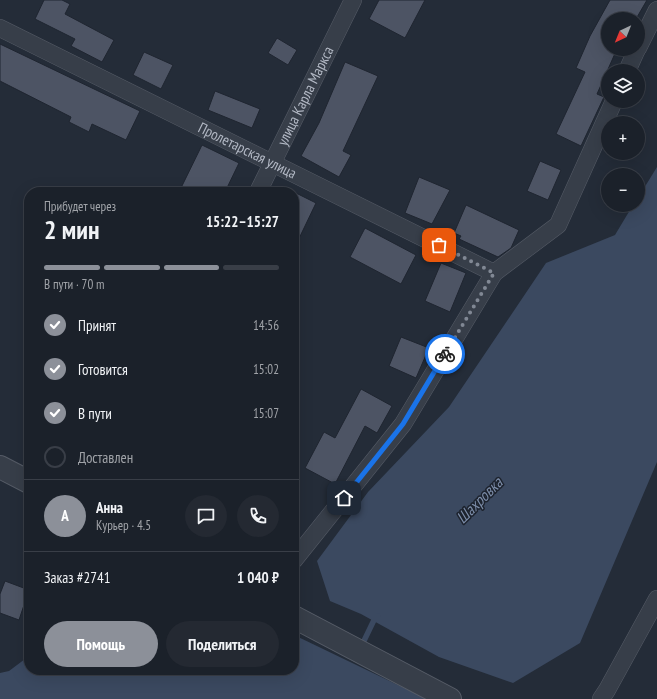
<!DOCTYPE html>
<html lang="ru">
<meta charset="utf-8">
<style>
body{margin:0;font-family:"PT Sans Narrow",sans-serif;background:#242932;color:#f1f3f6;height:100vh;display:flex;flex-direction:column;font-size:15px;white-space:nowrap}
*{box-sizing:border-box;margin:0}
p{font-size:13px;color:#a0a3a8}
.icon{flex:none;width:22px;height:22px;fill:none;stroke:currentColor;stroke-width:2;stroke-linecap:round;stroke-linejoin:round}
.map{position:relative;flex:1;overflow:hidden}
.side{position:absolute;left:24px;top:187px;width:275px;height:488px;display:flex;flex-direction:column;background:#1b212a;border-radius:16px;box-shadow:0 4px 16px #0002,0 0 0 1px #393e47}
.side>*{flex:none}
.needle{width:26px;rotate:223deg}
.controls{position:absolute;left:601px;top:12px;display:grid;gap:8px}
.controls a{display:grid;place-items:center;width:44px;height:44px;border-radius:50%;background:#1b212a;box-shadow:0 4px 16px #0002,0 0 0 1px #393e47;font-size:20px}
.pin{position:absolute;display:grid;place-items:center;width:34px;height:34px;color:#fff;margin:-17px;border-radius:8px;box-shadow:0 2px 6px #0006}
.courier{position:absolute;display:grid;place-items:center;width:40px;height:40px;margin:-20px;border:3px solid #1a73e8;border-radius:50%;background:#fff;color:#222;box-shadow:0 1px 5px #0007}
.headline em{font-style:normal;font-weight:800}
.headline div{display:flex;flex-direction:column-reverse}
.headline{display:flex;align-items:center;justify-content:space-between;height:68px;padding:0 20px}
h1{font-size:26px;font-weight:800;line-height:30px}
.bar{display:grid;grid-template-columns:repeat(4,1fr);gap:6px 4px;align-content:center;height:48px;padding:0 20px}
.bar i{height:5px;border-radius:3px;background:#393e47}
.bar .selected{background:#8c9099}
.bar p{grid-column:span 4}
.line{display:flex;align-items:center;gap:10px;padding:0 20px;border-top:1px solid #393e47}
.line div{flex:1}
.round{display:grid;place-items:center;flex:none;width:42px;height:42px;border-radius:21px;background:#242932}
ol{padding:0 20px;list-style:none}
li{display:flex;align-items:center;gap:12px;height:44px}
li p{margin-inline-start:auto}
li .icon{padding:4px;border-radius:50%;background:#8c9099;color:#fff;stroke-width:4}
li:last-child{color:#a0a3a8}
li i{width:22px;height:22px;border:2px solid #393e47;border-radius:50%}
.cta{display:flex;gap:8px;margin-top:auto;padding:8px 20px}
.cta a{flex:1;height:46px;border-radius:24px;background:#8c9099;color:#fff;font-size:16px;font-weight:800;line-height:46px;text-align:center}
.cta a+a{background:#242932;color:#f1f3f6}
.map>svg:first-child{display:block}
.water{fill:#3b4960}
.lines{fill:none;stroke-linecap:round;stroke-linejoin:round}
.stream{stroke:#3b4960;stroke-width:5.5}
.building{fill:#4d5464;stroke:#1f2530}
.minor-casing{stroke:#565c67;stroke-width:18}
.tertiary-casing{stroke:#565c67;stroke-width:24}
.minor{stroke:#373e49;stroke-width:17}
.tertiary{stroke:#373e49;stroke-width:22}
.done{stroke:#818894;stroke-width:4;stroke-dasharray:0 7.2}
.route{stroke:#1a73e8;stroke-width:5}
.labels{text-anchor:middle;stroke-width:3;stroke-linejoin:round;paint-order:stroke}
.street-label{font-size:15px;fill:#b3b9c5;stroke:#1d232e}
.water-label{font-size:16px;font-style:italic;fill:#7d8eaa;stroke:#1d232e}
</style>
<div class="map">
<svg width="657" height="699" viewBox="0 0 657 699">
<rect width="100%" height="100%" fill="#242c38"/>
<g class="water">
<path d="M657,167V462L580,643L513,683L439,657L361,614L330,601L317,561L368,492L449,407L546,263L615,235L633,205H638V198Z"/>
<path d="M294,635L427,699H0V673L9,671L29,656V670H294Z"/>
</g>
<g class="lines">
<path class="stream" d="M361,647L374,620L378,616"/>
</g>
<g class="building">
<path d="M44,0H62L70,4L65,14L114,40L102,62L71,46L75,39L35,19Z"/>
<path d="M379,0H425L405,38L369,19Z"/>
<path d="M610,0H647L636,19H608V49H617L597,94L604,97L581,146L556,134L585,72L576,68L590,36Z"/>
<path d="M277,38L297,50L288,65L268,53Z"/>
<path d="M0,44L140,111L126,140L92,124L89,132L69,122L71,117L0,81Z"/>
<path d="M144,52L173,65L161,89L133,75Z"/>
<path d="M345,62L378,76L343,151L351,155L339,177L301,156L319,123Z"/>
<path d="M215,91L260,109L252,128L208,110Z"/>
<path d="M202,145L239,163L225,192H179Z"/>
<path d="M540,161L561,170L548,200L527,191Z"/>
<path d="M419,177L450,190L432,224L405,213Z"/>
<path d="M294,192L316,203L294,249Z"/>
<path d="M466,205L519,230L511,248L498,257L459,239L461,236L454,233Z"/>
<path d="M365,228L416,255L401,284L350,257Z"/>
<path d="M441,263L466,273L450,312L425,301Z"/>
<path d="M401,337L429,348L416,378L389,366Z"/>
<path d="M361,389L392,406L377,433L365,426L335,484L305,468L324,432L335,438Z"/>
<path d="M5,581L29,590L19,620L0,613V594Z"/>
</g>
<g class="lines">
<g class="minor-casing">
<g id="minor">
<path id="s1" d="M0,28L494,273"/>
<path d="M638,48L657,10"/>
<path d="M627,71L637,49"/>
<path id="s2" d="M258,192L353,0"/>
<path d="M294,560L403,424L494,273L558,225L614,101"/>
<path d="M601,699L607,690L657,599"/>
</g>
</g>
<g class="tertiary-casing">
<g id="tertiary">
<path d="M0,467L29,482"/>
<path d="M294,617L450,699"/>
</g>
</g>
<use href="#minor" class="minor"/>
<use href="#tertiary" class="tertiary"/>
</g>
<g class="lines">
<path class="done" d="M439,245L494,273L445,354"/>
<path class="route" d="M344,498L403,424L445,354"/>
</g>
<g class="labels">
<g class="street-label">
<text dy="5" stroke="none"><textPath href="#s2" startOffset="107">улица Карла Маркса</textPath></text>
<text dy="5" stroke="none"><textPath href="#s1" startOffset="276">Пролетарская улица</textPath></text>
</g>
<g class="water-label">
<text transform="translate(479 500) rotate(-45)" y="6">Шахровка</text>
</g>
</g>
</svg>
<div class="controls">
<a><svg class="needle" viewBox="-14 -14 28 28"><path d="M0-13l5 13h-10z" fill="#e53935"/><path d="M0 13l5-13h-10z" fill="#a0a3a8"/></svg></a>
<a><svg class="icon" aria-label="layers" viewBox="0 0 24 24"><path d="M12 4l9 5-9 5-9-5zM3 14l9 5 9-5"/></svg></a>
<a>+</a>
<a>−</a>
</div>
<div class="pin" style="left:439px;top:245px;background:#ea580c"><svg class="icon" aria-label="bag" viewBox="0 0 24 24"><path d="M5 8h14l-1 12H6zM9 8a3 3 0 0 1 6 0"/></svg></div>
<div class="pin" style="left:344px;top:498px;background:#1f2937"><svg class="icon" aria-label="home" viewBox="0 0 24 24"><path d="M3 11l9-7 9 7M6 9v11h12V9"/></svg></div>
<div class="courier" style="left:445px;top:354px"><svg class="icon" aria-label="bike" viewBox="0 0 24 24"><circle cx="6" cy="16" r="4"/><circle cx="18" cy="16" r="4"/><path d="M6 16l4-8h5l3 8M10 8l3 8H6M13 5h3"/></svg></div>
<section class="side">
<div class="headline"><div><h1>2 мин</h1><p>Прибудет через</p></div><em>15:22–15:27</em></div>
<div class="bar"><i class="selected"></i><i class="selected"></i><i class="selected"></i><i></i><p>В пути · 70 m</p></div>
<ol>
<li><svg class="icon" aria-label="check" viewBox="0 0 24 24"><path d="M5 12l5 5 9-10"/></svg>Принят<p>14:56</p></li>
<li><svg class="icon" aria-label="check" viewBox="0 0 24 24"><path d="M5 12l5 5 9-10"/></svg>Готовится<p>15:02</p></li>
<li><svg class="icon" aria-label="check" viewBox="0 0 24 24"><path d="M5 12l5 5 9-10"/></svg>В пути<p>15:07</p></li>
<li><i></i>Доставлен</li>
</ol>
<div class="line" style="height:72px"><b class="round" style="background:#8c9099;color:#fff">А</b><div><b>Анна</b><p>Курьер · 4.5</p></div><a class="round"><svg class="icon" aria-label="chat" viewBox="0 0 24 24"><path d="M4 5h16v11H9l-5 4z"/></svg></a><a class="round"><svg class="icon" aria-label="phone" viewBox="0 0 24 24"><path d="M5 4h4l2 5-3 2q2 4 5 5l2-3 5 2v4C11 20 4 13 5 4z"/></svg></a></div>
<div class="line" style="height:52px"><div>Заказ #2741</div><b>1 040 ₽</b></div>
<div class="cta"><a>Помощь</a><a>Поделиться</a></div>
</section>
</div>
